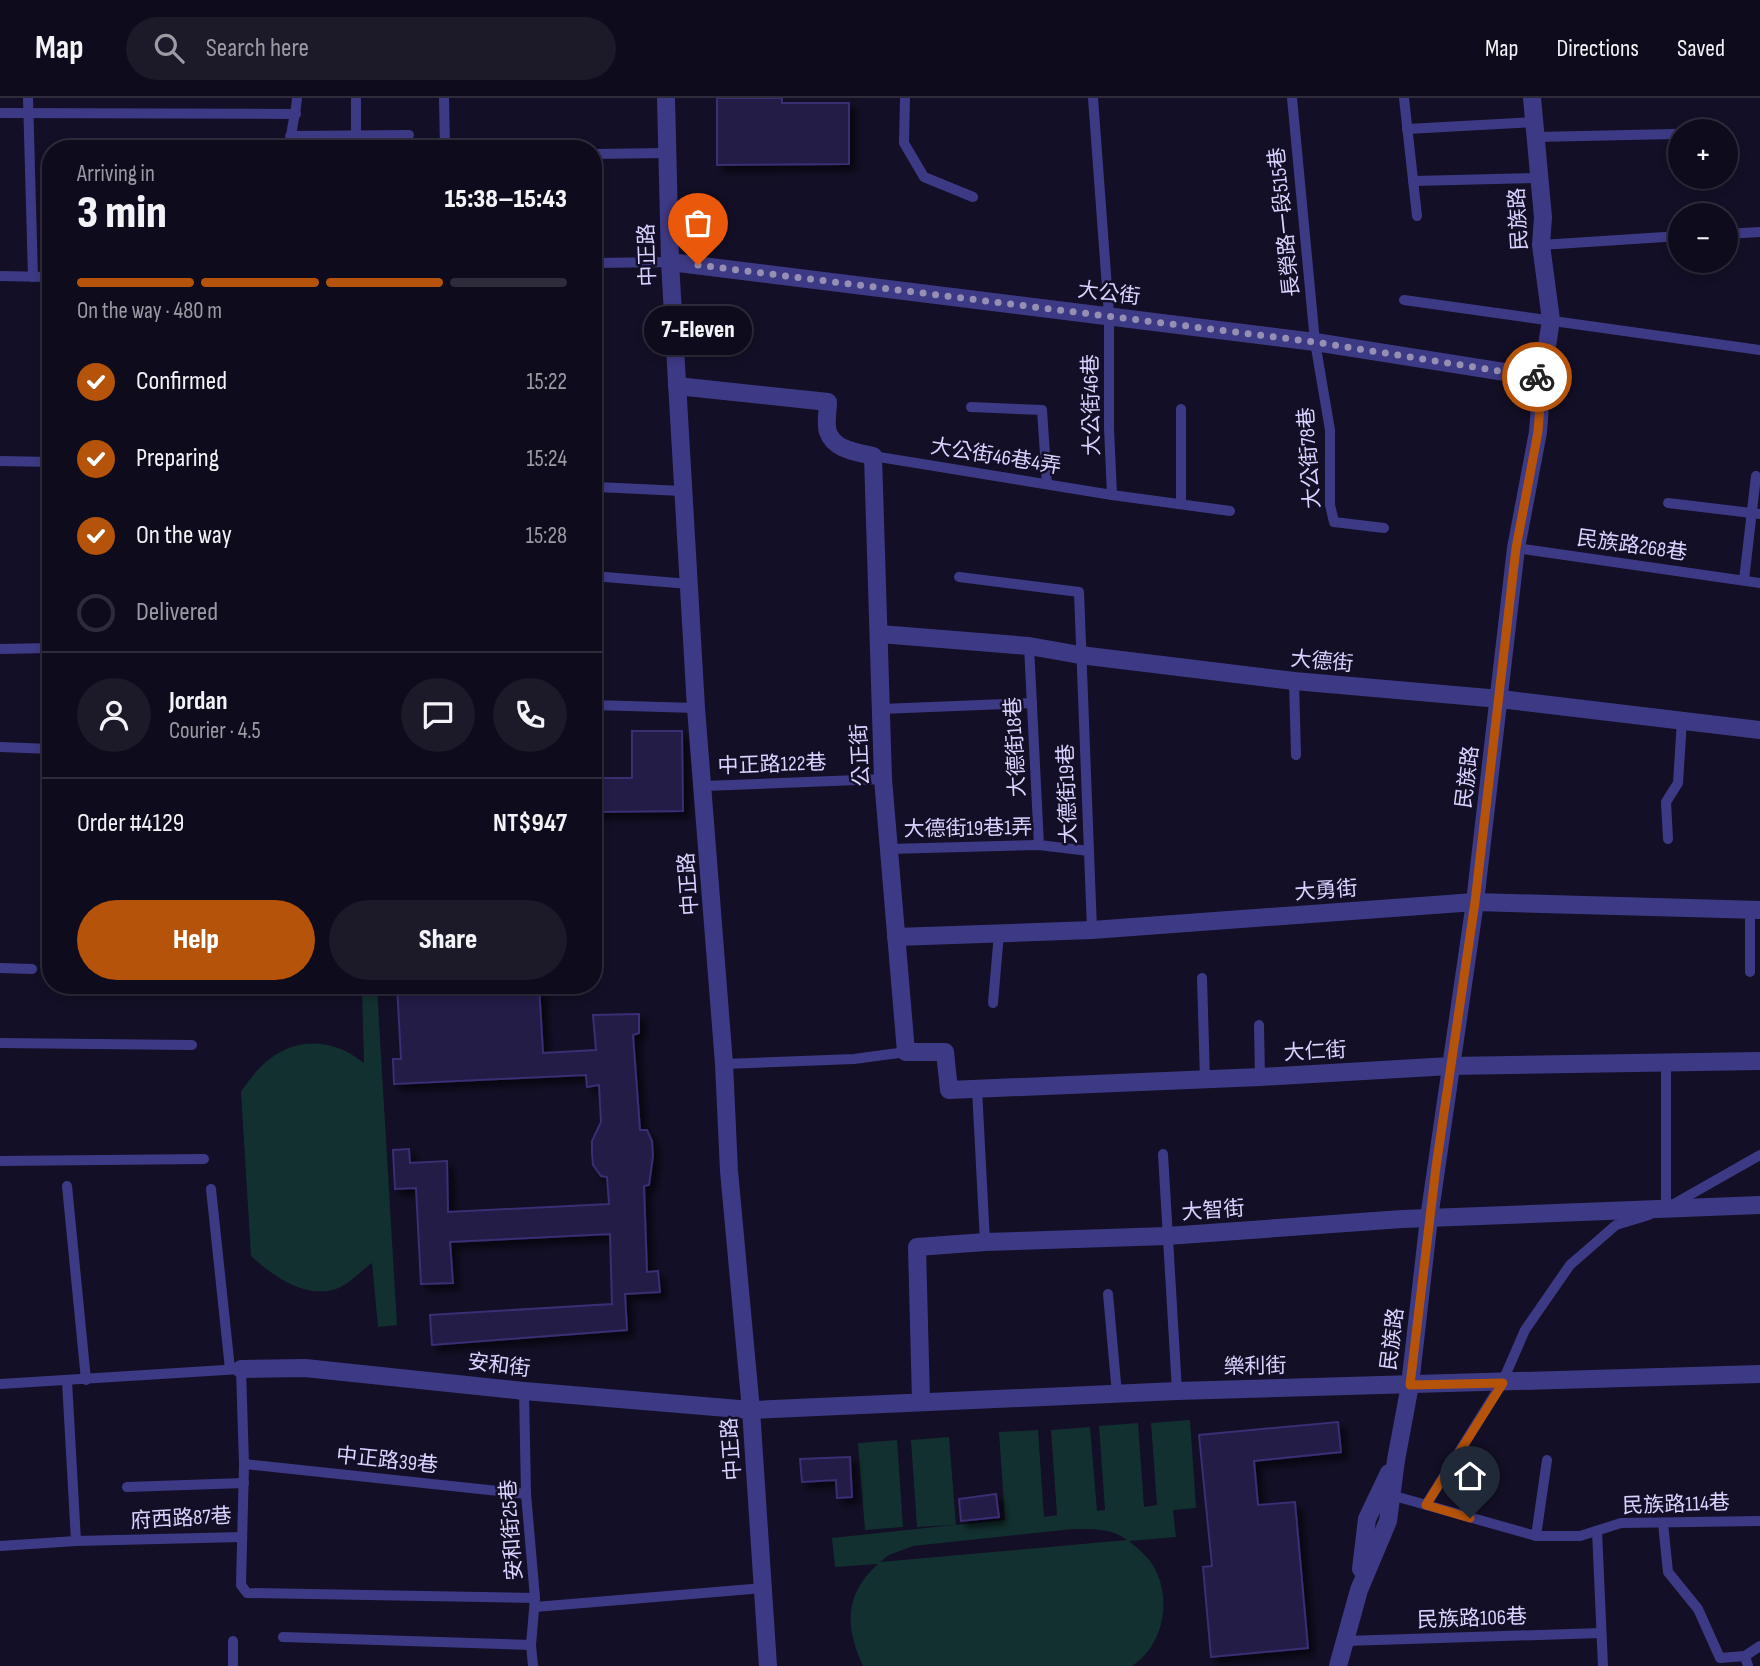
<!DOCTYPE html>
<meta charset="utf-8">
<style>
body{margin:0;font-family:"Sofia Sans Condensed","Noto Sans TC",sans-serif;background:#1c1929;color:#f1f3f6;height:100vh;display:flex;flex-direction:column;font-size:26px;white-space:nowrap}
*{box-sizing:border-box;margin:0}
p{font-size:23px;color:#9b9ba3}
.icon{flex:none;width:38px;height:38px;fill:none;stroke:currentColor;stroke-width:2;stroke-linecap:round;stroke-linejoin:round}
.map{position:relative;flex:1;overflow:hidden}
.details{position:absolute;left:42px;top:42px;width:560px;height:854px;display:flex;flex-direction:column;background:#0e0b1c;border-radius:28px;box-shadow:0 4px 10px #0003,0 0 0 2px #2e2b3b}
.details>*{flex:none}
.tools{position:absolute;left:1668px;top:21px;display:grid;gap:14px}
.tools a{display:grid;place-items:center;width:70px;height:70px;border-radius:50%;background:#0e0b1c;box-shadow:0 4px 10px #0003,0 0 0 2px #2e2b3b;font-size:35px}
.pin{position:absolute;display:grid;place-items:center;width:60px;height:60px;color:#fff;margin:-72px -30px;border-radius:50% 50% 50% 0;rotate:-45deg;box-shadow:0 0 7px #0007}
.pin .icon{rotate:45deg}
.courier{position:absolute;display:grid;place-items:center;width:70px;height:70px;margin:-35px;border:5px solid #b45309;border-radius:50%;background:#fff;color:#222;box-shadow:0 2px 9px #0007}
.bubble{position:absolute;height:49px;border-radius:24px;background:#0e0b1c;box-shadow:0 4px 10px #0003,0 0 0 2px #2e2b3b;font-size:23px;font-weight:800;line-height:49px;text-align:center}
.headline em{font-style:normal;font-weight:800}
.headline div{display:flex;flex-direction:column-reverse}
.headline{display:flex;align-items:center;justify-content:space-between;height:119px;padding:0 35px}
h1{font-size:46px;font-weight:800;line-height:52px}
.bar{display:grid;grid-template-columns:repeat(4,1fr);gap:10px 7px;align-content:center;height:84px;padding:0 35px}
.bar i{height:9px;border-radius:5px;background:#2e2b3b}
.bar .current{background:#b45309}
.bar p{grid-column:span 4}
.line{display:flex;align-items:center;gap:18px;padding:0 35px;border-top:2px solid #2e2b3b}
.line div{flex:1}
.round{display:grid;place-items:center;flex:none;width:74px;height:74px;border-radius:37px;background:#1c1929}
ol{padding:0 35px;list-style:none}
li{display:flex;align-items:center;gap:21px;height:77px}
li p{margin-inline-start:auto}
li .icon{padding:7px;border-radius:50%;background:#b45309;color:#fff;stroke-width:4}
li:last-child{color:#9b9ba3}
li i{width:38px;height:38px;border:4px solid #2e2b3b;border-radius:50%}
.primary-button{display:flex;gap:14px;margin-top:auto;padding:14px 35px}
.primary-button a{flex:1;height:80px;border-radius:42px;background:#b45309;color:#fff;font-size:28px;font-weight:800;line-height:80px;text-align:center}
.primary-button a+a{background:#1c1929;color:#f1f3f6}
header{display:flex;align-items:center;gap:42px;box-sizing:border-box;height:98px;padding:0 35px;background:#0e0b1c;border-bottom:2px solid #2e2b3b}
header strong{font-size:33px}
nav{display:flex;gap:38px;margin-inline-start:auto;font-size:24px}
.search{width:490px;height:63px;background:#1c1929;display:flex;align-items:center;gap:18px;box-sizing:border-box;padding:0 24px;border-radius:38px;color:#9b9ba3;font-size:26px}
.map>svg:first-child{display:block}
.green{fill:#12302f;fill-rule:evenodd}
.building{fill:#241b47;stroke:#3b2d73;stroke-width:2;filter:url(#shadow)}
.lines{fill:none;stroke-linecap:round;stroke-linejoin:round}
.service{stroke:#3d3a85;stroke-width:10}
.minor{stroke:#3d3a85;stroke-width:18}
.tertiary{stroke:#3d3a85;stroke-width:18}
.done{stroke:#948fb3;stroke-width:7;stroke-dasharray:0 12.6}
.route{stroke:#b45309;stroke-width:9}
.labels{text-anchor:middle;stroke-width:5;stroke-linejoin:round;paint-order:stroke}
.street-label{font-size:21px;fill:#d9d4ff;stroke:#130f26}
</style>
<header>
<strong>Map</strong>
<div class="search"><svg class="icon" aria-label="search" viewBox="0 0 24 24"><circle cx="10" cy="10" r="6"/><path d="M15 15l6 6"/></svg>Search here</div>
<nav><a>Map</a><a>Directions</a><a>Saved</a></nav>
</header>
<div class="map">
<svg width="1760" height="1568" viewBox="0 0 1760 1568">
<defs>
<filter id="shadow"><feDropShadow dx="6" dy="6" stdDeviation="3.5" flood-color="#0009"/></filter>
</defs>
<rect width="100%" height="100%" fill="#130f26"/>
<g class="green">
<path d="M377,890L397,1227L378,1229L372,1165C363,1171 355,1180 346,1186C313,1207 275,1180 251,1158L241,994C265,956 300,933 345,953C352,956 358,961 364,965L362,891Z"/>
<path d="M1190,1322L1196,1410L1173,1412L1176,1439L1129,1443C1140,1452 1151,1461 1157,1475C1171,1506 1162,1549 1132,1568H863C845,1529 844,1496 878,1466L835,1469L832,1440L953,1427L917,1429L911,1342L949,1339L956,1427L1005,1422L999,1334L1038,1332L1044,1419L1057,1417L1051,1332L1090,1329L1097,1413L1105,1412L1099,1328L1138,1325L1144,1409L1157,1407L1151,1325ZM1073,1431C1092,1431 1112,1430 1127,1442L880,1464L889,1457L913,1448Z"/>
<path d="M897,1342L903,1429L865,1432L858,1345Z"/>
</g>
<g class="building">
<path d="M717,0H782V5H849V66L717,67Z"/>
<path d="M632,633H682L683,713L593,714V680H632Z"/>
<path d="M397,887H539L543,955L596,952L593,917L639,916V935L633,937L640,1032H647L652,1043L653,1058L649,1087L644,1088L647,1174L658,1173L660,1194L625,1196L627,1232L432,1247L430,1217L612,1206L610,1136L450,1144L453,1185L421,1186L416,1090L395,1091L393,1052L409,1051L410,1065L447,1063L448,1114L609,1106L607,1079L601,1078L593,1067L592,1055V1043L601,1024L599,987L587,989L586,977L394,986L393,961H401Z"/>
<path d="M1338,1324L1341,1354L1254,1363L1258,1407L1295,1404L1308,1550L1211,1559L1203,1469L1212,1468L1199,1337Z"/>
<path d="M850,1359L852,1399L837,1400L836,1382L802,1384L800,1361Z"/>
<path d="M996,1396L999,1419L961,1423L959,1401Z"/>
</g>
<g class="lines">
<g class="service">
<path d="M28,0L33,179"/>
<path d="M356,0V38"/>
<path d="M444,0L445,51"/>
<path d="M905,0L904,45L924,79L973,99"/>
<path d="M1093,0L1109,217V330L1112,397"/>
<path d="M1292,0L1315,244L1330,332V407L1334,424L1384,430"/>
<path d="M1404,0L1417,118"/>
<path d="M0,15L296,16"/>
<path d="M1407,31L1533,24"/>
<path d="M290,38L409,37"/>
<path d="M1535,39L1674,36"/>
<path d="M290,51C290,33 296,17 297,0"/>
<path d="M593,56L666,55"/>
<path d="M1413,83L1539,80"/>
<path d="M1726,136L1760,134"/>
<path d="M1541,147L1680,138"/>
<path d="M593,165L670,164"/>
<path d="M0,178L51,179"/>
<path d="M1404,202L1760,252"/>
<path d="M593,305L597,389L682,393"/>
<path d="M971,309L1042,312L1047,386"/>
<path d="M1181,311V406"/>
<path d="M873,358L1112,397L1230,413"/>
<path d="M0,363L51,364"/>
<path d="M1668,405L1760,416"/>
<path d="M1516,450L1760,485"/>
<path d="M593,478L689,486"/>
<path d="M959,479L1079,494L1092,832"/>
<path d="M1744,482L1756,378"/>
<path d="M1029,548L1039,747"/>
<path d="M0,551L51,550"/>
<path d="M1294,583L1296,657"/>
<path d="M593,607L696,610"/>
<path d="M881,611L1032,605"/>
<path d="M0,649L51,651"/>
<path d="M704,688L883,681"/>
<path d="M1668,741L1666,704L1678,685L1682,622"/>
<path d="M889,751L1039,747L1089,753"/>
<path d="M0,870L32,871"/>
<path d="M1750,874V812"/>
<path d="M1202,880L1205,982"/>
<path d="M993,905L999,835"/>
<path d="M1259,927L1260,979"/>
<path d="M0,945L192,947"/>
<path d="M1666,964V1111"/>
<path d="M724,966L854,961L906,954"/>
<path d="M977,991L985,1144"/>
<path d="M1163,1056L1177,1293"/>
<path d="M0,1063L204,1061"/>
<path d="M67,1088L86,1282"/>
<path d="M211,1091L230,1271"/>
<path d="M1672,1107L1760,1057"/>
<path d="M1108,1196L1117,1296"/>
<path d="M67,1283L76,1443"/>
<path d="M0,1286L241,1271L244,1366L241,1487L247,1495L535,1500"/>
<path d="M524,1293L526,1396L535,1500L531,1547L533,1568"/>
<path d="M244,1366L526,1396"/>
<path d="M127,1389L244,1385"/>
<path d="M1391,1397L1536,1438H1580L1621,1425L1760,1423"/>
<path d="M1426,1407L1502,1285L1525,1232L1570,1167L1616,1127L1649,1117"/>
<path d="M1663,1425L1668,1474L1698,1511L1720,1560L1745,1558L1748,1568"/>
<path d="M1597,1433L1603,1568"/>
<path d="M1536,1438L1547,1362"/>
<path d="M0,1448L76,1443L242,1439"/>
<path d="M535,1509L764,1490"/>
<path d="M283,1539L531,1547"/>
<path d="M1345,1543L1601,1535"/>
<path d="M1745,1558L1760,1548"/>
<path d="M233,1568V1543"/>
</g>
<g class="minor">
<path d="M670,164L1315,244L1542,280"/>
<path d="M677,288L828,304C828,313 825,326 828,334C834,352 857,354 873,358L883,681L906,954H945L949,992L1260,979L1450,968L1760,963"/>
<path d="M880,536L1029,548L1080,557L1294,583L1500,601L1760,632"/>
<path d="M896,839L1092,832L1475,804L1760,812"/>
<path d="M241,1271L305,1270L524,1293L751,1312L1177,1293L1760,1276"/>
<path d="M921,1303L917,1149L985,1144L1167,1138L1402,1121L1760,1107"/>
<path d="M1361,1471L1367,1421L1389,1375"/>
<path d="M1338,1568L1359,1492L1388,1423L1396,1362L1410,1287L1429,1120L1475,804L1516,450L1538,334L1542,280L1551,222L1541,147L1543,119L1532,0"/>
</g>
<path class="tertiary" d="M666,0L670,164L696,610L724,966L729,1073L751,1312L768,1568"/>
</g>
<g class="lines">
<path class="done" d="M698,167L1315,244L1537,279"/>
<path class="route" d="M1470,1420L1426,1407L1503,1285L1410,1287L1436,1069L1475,804L1516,450L1538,334L1542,280L1537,279"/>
</g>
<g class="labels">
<g class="street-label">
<text transform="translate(1518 121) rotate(-93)" y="7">民族路</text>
<text transform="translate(1284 124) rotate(-96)" y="7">長榮路一段515巷</text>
<text transform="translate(647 157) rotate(-92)" y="7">中正路</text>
<text transform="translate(1109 195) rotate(7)" y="7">大公街</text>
<text transform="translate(1091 307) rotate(-91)" y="7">大公街46巷</text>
<text transform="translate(996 358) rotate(9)" y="7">大公街46巷4弄</text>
<text transform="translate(1309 360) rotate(-94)" y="7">大公街78巷</text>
<text transform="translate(1632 447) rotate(8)" y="7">民族路268巷</text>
<text transform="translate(1322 563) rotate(5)" y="7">大德街</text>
<text transform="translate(1015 649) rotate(-93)" y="7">大德街18巷</text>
<text transform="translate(860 657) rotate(-93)" y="7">公正街</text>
<text transform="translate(772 666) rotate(-2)" y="7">中正路122巷</text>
<text transform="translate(1467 679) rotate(-83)" y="7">民族路</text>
<text transform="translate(1067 696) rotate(-92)" y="7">大德街19巷</text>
<text transform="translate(968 730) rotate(-1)" y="7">大德街19巷1弄</text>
<text transform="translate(688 786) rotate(-94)" y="7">中正路</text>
<text transform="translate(1326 792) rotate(-4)" y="7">大勇街</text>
<text transform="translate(1315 953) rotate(-3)" y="7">大仁街</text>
<text transform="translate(1213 1112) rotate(-4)" y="7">大智街</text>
<text transform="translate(1392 1241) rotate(-83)" y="7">民族路</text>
<text transform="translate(499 1267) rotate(7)" y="7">安和街</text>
<text transform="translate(1255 1268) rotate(-1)" y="7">樂利街</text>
<text transform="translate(731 1351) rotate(-94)" y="7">中正路</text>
<text transform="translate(387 1362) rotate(6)" y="7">中正路39巷</text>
<text transform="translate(1676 1406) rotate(-2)" y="7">民族路114巷</text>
<text transform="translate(181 1420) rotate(-3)" y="7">府西路87巷</text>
<text transform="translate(511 1432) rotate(-94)" y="7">安和街25巷</text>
<text transform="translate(1472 1520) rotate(-2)" y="7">民族路106巷</text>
</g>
</g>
</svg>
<div class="tools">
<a>+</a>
<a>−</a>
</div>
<div class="pin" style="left:698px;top:167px;background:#ea580c"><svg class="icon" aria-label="bag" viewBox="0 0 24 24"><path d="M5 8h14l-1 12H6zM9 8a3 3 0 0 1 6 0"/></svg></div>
<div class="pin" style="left:1470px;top:1420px;background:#1f2937"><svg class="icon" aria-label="home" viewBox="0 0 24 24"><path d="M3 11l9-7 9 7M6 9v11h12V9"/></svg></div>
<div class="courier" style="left:1537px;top:279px"><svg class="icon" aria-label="bike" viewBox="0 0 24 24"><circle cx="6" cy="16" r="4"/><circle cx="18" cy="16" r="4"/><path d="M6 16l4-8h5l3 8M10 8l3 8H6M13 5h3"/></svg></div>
<div class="bubble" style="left:644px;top:208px;width:108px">7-Eleven</div>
<section class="details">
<div class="headline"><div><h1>3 min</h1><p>Arriving in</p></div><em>15:38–15:43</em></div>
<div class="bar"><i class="current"></i><i class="current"></i><i class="current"></i><i></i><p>On the way · 480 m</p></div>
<ol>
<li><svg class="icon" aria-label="check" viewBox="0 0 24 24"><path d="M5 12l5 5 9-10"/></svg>Confirmed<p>15:22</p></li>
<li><svg class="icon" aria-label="check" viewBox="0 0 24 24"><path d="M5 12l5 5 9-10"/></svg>Preparing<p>15:24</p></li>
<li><svg class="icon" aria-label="check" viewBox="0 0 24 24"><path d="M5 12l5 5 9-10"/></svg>On the way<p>15:28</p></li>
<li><i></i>Delivered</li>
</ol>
<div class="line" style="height:126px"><a class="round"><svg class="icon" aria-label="person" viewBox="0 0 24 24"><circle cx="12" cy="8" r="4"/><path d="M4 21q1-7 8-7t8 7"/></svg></a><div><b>Jordan</b><p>Courier · 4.5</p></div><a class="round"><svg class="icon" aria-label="chat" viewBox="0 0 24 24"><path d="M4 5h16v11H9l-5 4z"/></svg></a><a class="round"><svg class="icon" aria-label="phone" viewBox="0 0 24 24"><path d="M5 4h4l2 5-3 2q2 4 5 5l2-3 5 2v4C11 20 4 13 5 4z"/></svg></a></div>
<div class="line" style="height:91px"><div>Order #4129</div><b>NT$947</b></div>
<div class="primary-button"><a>Help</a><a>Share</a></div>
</section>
</div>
